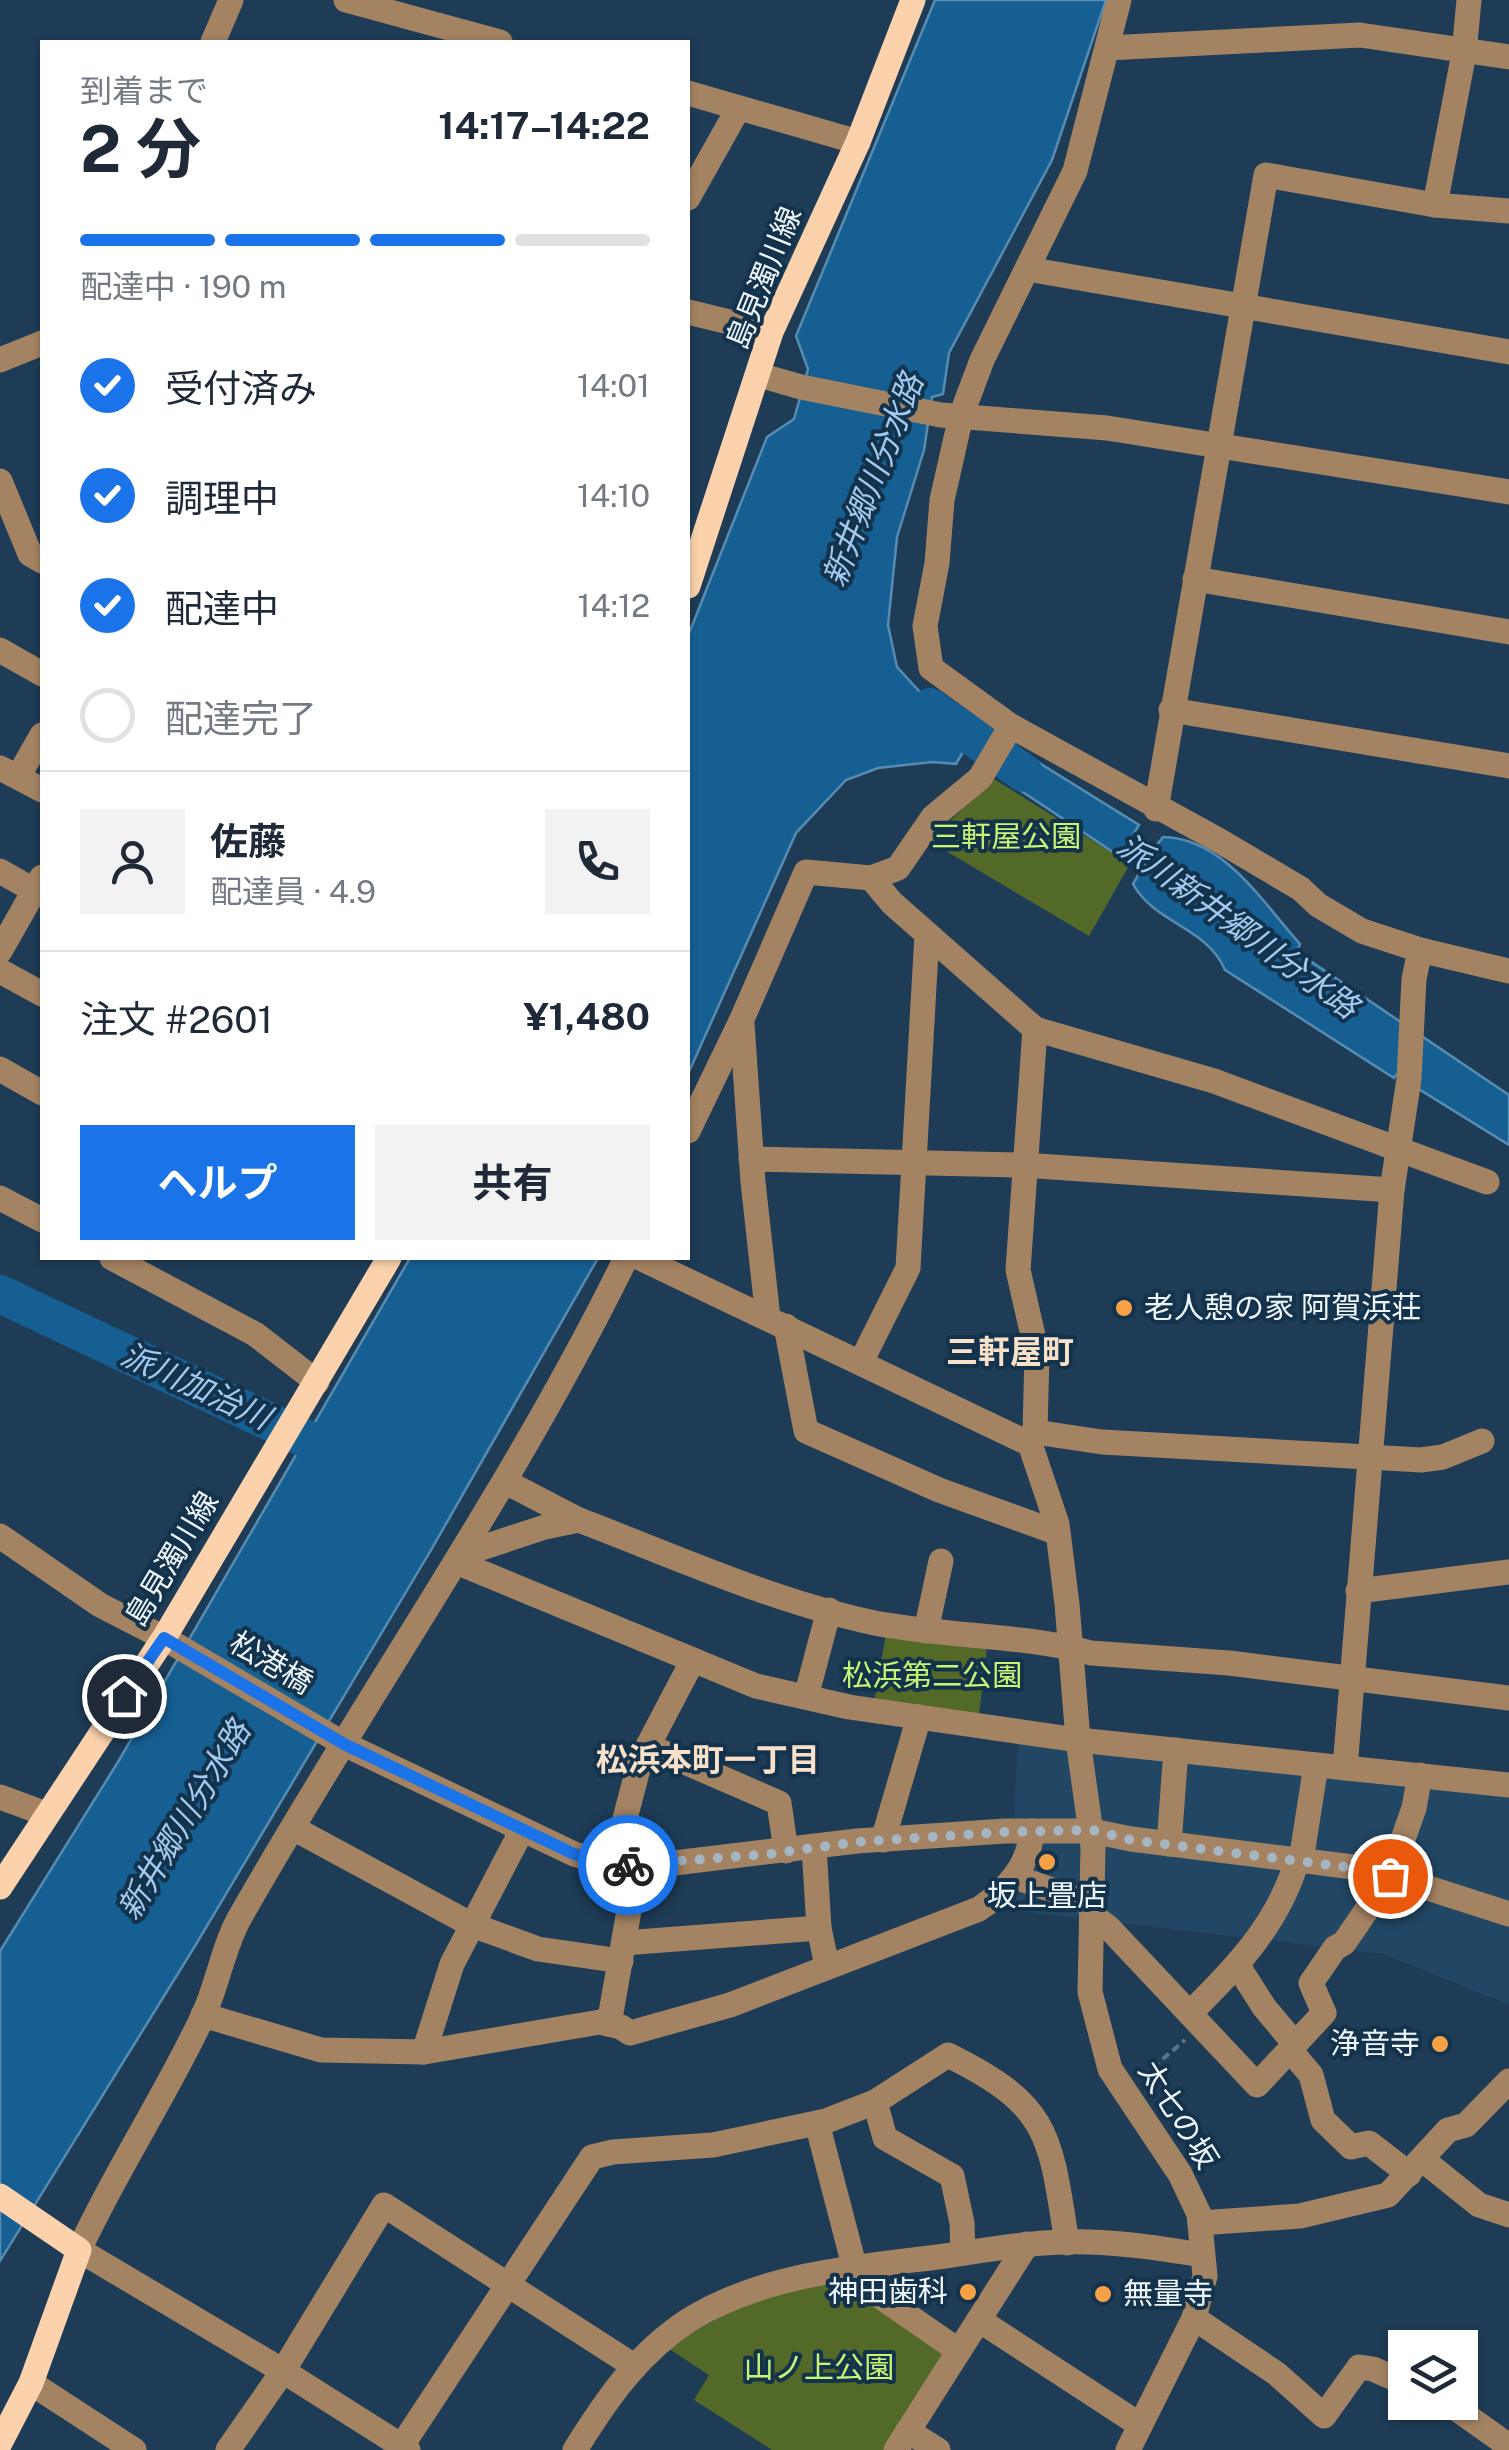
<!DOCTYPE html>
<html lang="ja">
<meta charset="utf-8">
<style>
body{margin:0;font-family:"Public Sans","Noto Sans JP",sans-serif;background:#f2f2f3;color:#1f2937;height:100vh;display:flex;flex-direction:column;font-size:38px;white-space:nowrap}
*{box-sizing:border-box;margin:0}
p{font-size:32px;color:#747a83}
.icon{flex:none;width:55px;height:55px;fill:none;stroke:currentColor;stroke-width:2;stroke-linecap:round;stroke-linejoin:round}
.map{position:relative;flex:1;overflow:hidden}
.side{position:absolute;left:40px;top:40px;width:650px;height:1220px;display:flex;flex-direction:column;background:#fff;border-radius:0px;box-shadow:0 2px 8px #0004}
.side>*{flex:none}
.tools{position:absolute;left:1388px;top:2330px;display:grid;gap:20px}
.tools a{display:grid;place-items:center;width:90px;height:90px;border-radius:0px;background:#fff;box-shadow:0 2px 8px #0004;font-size:50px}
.pin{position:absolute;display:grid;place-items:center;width:85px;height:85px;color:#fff;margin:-42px;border:5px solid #fff;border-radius:50%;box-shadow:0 2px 10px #0007}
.courier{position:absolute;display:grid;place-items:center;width:100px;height:100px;margin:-50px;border:8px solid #1a73e8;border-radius:50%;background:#fff;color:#222;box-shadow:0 2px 12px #0007}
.summary em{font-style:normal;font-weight:700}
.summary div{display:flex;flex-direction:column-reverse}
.summary{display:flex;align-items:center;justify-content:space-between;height:170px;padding:0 40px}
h1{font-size:65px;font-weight:700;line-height:75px}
.bar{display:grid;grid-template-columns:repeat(4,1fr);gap:15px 10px;align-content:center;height:120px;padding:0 40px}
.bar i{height:12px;border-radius:8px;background:#e0e1e3}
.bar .selected{background:#1a73e8}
.bar p{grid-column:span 4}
.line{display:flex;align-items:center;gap:25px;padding:0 40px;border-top:2px solid #e0e1e3}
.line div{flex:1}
.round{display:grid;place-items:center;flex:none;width:105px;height:105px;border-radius:0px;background:#f2f2f3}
ol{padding:0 40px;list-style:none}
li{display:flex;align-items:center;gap:30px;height:110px}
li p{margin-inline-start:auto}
li .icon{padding:10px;border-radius:50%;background:#1a73e8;color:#fff;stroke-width:4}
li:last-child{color:#747a83}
li i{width:55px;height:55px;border:5px solid #e0e1e3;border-radius:50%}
.button{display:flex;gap:20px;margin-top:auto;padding:20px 40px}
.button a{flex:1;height:115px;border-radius:0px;background:#1a73e8;color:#fff;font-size:40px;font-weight:700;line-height:115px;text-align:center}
.button a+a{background:#f2f2f3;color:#1f2937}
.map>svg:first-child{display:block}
.built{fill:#214764}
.green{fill:#536927}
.water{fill:#165f93;stroke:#578cb2;stroke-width:2.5}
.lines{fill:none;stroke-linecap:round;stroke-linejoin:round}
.river{stroke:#165f93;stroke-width:38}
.path{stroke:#5d7488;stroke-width:4;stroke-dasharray:8 5;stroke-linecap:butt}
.minor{stroke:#a48363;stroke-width:25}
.major{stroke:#fbd2ab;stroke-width:25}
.done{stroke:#a6b5c2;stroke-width:10;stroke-dasharray:0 18}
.route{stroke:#1a73e8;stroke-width:12}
.poi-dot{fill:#f5a246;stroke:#13324b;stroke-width:4}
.labels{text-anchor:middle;stroke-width:8;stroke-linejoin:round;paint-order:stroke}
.street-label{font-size:30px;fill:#eff6fc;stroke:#13324b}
.park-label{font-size:30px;fill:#c8f573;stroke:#13324b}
.poi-label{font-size:30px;fill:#eff6fc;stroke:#13324b;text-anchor:start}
.water-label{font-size:32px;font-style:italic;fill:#a2caee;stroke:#13324b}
.neighbourhood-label{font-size:32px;font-weight:bold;fill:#f8e0c9;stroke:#13324b}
</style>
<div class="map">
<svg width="1509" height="2450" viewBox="0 0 1509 2450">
<rect width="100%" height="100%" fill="#1e3c56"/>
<path class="built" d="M1018,1737L1509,1796V2005L1384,1954L1010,1910Z"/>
<g class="green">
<path d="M994,779L1130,864L1089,936L929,841Z"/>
<path d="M886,1634L987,1647L979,1714L874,1702Z"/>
<path d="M842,2281L950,2353L887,2450H772L694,2400L709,2375L666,2347L755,2298Z"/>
</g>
<g class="water">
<path d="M935,0H1106L1052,160L949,353L943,394L932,397L924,450L897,537L888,625L897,667L920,692L976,730L956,764L932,762L878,768L846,780L796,833L688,1074V636L767,437L794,419L808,369L796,336Z"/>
<path d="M1012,746L1139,825L1134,833L1155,847L1163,837C1224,838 1263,903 1300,944L1297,952L1509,1095V1145L1396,1075L1394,1078L1225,970C1207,927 1155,924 1133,884L1145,863L1124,850L1119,856L994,773Z"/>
<path d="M410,1258H598L431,1550L195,1946L0,2261V1951L118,1762Z"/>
</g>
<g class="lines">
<g class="river">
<path d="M930,707L1024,773"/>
<path d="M0,1294L353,1461"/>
</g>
<path class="path" d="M1143,2076L1185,2040"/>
<g class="minor">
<path d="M346,0L500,42"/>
<path d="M1119,0L1075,171L982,360L961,416L942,500L937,563L925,626L931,668L1011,726L1220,841L1301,889L1318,905L1362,931L1420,950L1509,971"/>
<path d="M213,42L231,0"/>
<path d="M1107,48L1360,35L1509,57"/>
<path d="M688,93L858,142"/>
<path d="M688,198L738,109"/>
<path d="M1435,205L1464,53L1469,0"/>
<path d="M1027,269L1509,352"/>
<path d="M688,312L771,332"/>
<path d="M0,360L42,343"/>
<path d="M759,375L801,387L941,415L1107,428L1509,492"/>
<path d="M0,481L30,554L42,561"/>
<path d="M1195,579L1509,632"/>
<path d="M0,650L42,674"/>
<path d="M1171,710L1509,766"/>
<path d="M0,768L42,790"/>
<path d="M18,777L42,735"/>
<path d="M1156,809L1266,175L1435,205L1509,211"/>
<path d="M0,871L42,895"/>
<path d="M871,878L892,903L1035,1029L1018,1270L1037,1353L1035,1432L1030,1444"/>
<path d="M0,951L42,877"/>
<path d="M0,971L42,994"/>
<path d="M742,1024L753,1182L768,1318"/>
<path d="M1035,1029L1214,1081L1487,1182"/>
<path d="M0,1069L42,1093"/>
<path d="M688,1131L742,1019L806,872L871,878L898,868L933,817L980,778L1011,726"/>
<path d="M751,1159L1023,1165L1392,1190"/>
<path d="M0,1198L42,1220"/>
<path d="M112,1258L255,1334L317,1382"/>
<path d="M640,1258L1030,1444L1057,1524L1067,1604L1078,1740L1093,1847L1090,1992L1110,2069L1180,2174L1199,2214L1205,2276L1194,2318L1128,2450"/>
<path d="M786,1326L806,1431L939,1490L1058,1533"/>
<path d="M861,1362L908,1268L927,934"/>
<path d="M1035,1432L1102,1442L1421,1460L1443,1457L1482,1441"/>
<path d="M506,1482L579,1520"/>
<path d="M0,1536L100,1605L164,1638L344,1744L574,1854L613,1865L666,1864L857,1841L1005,1831H1092L1131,1839L1369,1869L1509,1914"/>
<path d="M460,1555L545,1527L579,1520C674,1556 770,1600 870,1622C942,1637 1022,1634 1091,1653L1229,1663L1509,1698"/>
<path d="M456,1562L756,1686L849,1707L1078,1740L1509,1785"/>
<path d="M1358,1591L1509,1572"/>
<path d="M926,1631L941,1561"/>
<path d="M806,1697L829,1610"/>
<path d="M648,1746L779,1803L786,1851"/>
<path d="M1345,1768L1392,1190L1409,1079L1414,979L1420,950"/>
<path d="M0,1797L46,1814"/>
<path d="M293,1828L472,1925L538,1949L621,1961"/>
<path d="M883,1840L919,1717"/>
<path d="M1169,1844L1176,1750"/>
<path d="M814,1847L819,1928L827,1966"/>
<path d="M1301,1861L1316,1765"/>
<path d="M613,1865L640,1761L693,1660"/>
<path d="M1015,1877L1092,1904"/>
<path d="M1092,1915L1109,1928L1257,2085L1324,2013L1311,1983L1335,1948L1344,1943L1390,1876L1414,1808L1420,1775"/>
<path d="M624,1943L819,1928"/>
<path d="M1238,1966L1264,2007L1295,2044"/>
<path d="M1190,2013C1235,1969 1279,1923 1297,1860"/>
<path d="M203,2015L321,2050L424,2052L600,2022L621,2027L630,2033L730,2005L979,1909C1007,1890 1029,1866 1032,1831"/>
<path d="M609,2024L637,1865"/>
<path d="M1290,2050L1311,2075L1323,2120L1351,2147L1369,2143L1409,2174"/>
<path d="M424,2052L452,1964L522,1830"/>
<path d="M875,2102L885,2138L952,2176L962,2223L963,2253"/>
<path d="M817,2123L855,2269"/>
<path d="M1423,2160L1479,2205L1509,2215"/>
<path d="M1200,2223L1300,2216L1388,2195L1448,2130L1466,2125L1509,2081"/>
<path d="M842,2270L959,2351"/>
<path d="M1194,2318L1277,2374L1324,2416L1359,2367L1373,2369L1405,2383"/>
<path d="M979,2320L1140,2425"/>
<path d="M31,2383L134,2450"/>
<path d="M1447,2402L1509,2446"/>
<path d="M908,2431L938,2450"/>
<path d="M228,2450L283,2371L384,2205L634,2366"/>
<path d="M399,2450L592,2157L613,2152L713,2145L826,2121L875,2102L948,2055C1051,2106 1050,2135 1067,2243"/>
<path d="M408,2450L283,2371L79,2250C116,2170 166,2095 203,2016C218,1984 223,1947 240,1917C366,1695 514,1487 626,1258"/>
<path d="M575,2450C606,2400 638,2353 689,2320C765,2273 859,2267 945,2256C993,2249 1041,2240 1089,2242C1127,2243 1164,2249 1202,2255"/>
<path d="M896,2450L1027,2244"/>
</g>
<g class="major">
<path d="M688,586L771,332L858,142L913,0"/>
<path d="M0,1887L164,1638L389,1258"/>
<path d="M0,2196L79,2250L31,2383L0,2443"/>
</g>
</g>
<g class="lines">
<path class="done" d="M628,1865L769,1854L857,1842L1005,1832L1092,1830L1131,1840L1369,1870L1390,1876"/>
<path class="route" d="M124,1696L164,1638L344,1744L574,1854L613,1865H628"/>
</g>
<g class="poi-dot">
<circle cx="1124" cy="1308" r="10"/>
<circle cx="1047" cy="1862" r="10"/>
<circle cx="1440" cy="2044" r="10"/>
<circle cx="968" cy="2292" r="10"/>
<circle cx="1103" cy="2294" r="10"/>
</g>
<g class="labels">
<g class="street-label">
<text transform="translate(764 278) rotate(-68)" y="10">島見濁川線</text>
<text transform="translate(172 1559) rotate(-59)" y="10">島見濁川線</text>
<text transform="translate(271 1663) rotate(31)" y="10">松港橋</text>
<text transform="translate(1178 2115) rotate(58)" y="10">太七の坂</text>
</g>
<g class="park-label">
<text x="1006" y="847">三軒屋公園</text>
<text x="932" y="1686">松浜第二公園</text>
<text x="819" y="2378">山ノ上公園</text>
</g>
<g class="poi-label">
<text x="1144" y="1318">老人憩の家 阿賀浜荘</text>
<text x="1047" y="1906" text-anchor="middle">坂上畳店</text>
<text x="1420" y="2054" text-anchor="end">浄音寺</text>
<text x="948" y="2302" text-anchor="end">神田歯科</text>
<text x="1123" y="2304">無量寺</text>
</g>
<g class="water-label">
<text transform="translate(873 480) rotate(-69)" y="11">新井郷川分水路</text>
<text transform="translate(1238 926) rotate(36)" y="11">派川新井郷川分水路</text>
<text transform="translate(196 1386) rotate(25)" y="11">派川加治川</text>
<text transform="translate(184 1820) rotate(-59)" y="11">新井郷川分水路</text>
</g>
<g class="neighbourhood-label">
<text x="1010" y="1363">三軒屋町</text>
<text x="708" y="1771">松浜本町一丁目</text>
</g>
</g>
</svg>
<div class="tools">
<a><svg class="icon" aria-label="layers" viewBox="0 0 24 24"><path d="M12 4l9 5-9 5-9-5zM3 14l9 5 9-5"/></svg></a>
</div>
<div class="pin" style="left:1390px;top:1876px;background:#ea580c"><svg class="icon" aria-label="bag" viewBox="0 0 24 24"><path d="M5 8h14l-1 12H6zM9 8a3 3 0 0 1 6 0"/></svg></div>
<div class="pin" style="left:124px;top:1696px;background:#1f2937"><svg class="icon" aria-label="home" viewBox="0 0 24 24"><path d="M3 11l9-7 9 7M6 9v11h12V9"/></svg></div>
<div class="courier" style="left:628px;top:1865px"><svg class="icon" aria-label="bike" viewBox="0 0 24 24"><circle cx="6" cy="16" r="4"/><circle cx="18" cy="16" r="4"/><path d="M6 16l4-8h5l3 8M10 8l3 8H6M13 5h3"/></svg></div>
<section class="side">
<div class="summary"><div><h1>2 分</h1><p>到着まで</p></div><em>14:17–14:22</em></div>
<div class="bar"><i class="selected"></i><i class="selected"></i><i class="selected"></i><i></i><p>配達中 · 190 m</p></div>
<ol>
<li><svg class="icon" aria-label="check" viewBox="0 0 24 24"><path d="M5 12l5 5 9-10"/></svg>受付済み<p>14:01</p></li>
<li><svg class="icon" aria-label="check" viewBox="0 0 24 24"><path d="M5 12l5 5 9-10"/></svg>調理中<p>14:10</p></li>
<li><svg class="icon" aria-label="check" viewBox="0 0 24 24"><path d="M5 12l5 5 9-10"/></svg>配達中<p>14:12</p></li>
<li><i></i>配達完了</li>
</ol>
<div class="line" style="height:180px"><a class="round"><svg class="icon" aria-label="person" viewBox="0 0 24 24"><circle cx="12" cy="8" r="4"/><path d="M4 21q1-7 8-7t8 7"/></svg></a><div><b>佐藤</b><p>配達員 · 4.9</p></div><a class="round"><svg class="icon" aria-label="phone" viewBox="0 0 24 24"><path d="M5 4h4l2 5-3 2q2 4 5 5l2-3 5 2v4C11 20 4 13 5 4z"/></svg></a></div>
<div class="line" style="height:130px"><div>注文 #2601</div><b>¥1,480</b></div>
<div class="button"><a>ヘルプ</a><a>共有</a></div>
</section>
</div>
